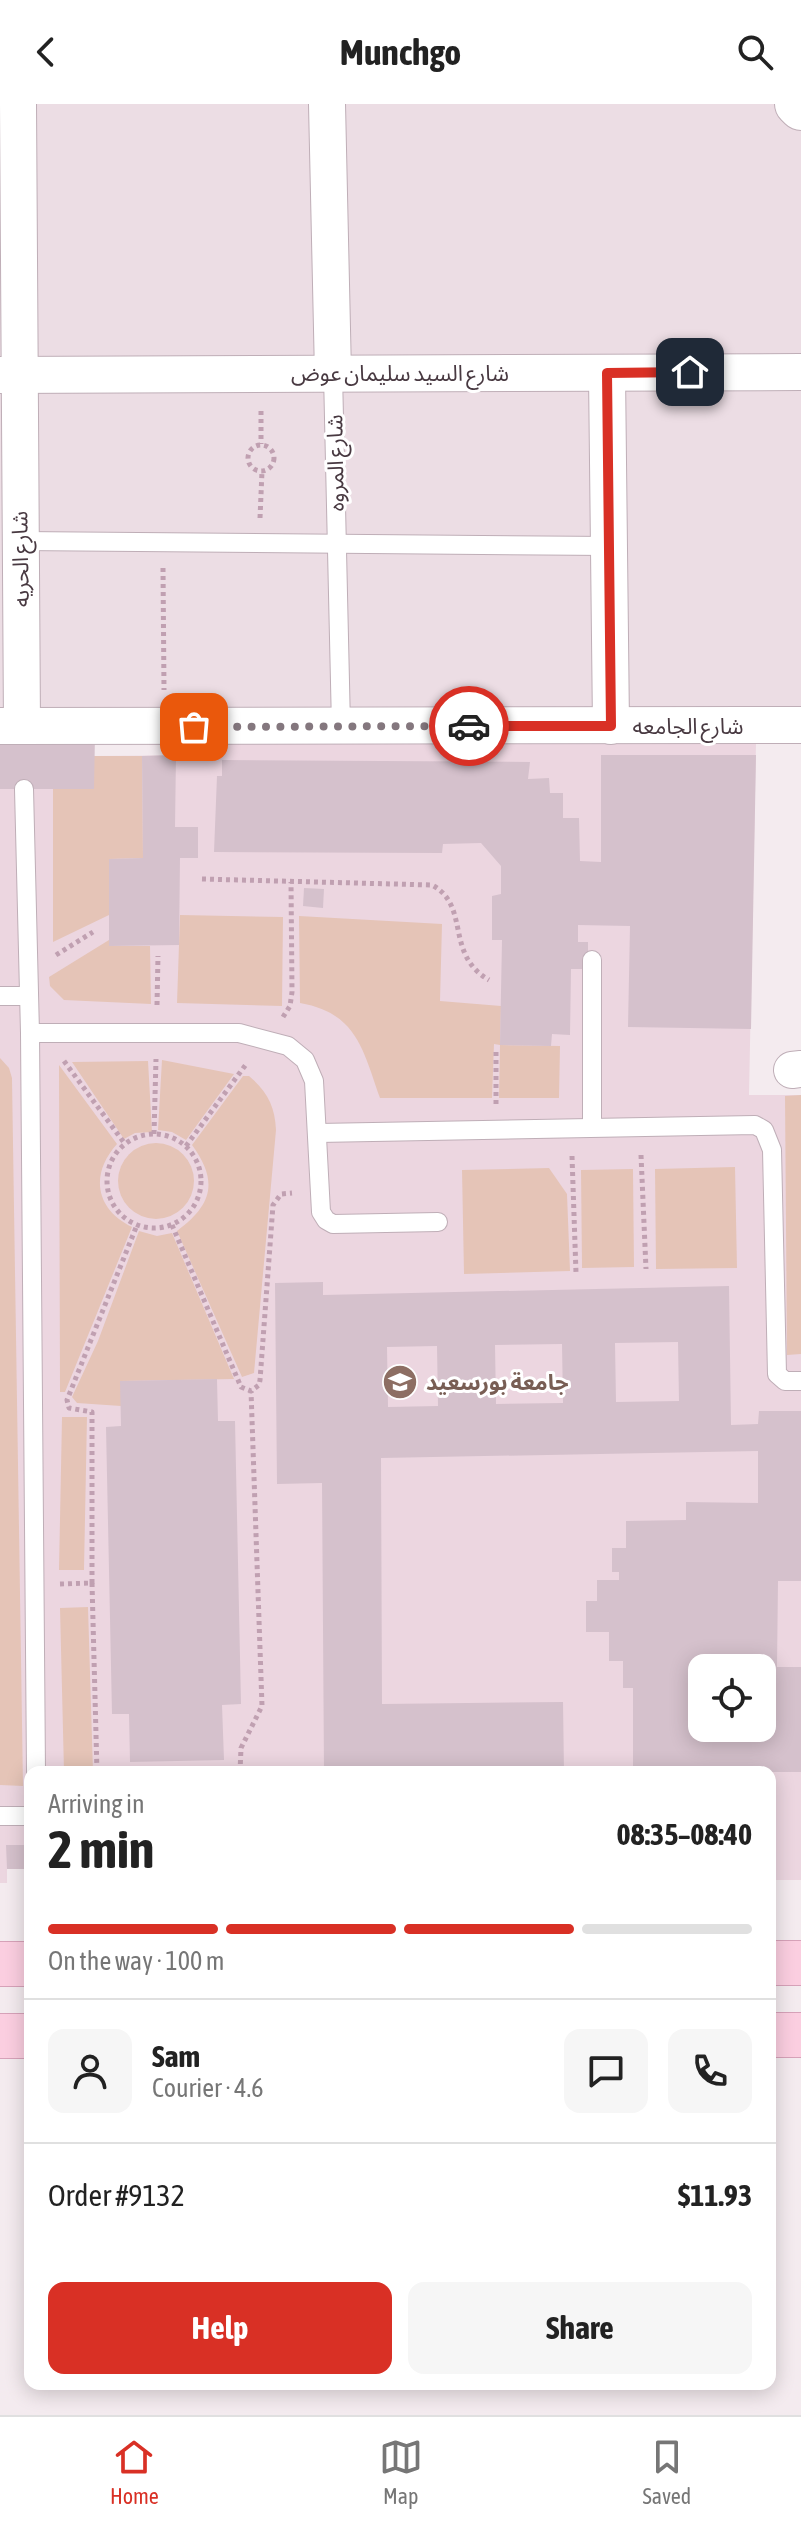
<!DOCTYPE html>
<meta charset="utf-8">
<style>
body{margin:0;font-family:"Asap Condensed","Noto Sans Arabic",sans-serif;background:#f6f6f6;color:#222;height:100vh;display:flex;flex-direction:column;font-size:30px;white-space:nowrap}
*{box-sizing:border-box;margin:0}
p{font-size:26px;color:#767676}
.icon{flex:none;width:44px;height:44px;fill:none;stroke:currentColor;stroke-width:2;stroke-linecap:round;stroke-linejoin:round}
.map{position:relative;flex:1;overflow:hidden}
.details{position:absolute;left:24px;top:1662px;width:752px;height:624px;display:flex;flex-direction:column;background:#fff;border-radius:16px;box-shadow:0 4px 20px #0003}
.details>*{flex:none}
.fabs{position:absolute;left:688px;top:1550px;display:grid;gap:16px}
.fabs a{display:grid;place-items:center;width:88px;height:88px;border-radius:16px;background:#fff;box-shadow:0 4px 20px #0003;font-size:40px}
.pin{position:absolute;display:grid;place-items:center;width:68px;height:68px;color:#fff;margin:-34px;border-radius:16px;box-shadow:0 4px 12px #0006}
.courier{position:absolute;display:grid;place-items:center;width:80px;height:80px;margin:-40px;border:6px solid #d93025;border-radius:50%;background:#fff;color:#222;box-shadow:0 2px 10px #0007}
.headline em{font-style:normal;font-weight:700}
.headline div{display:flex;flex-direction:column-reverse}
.headline{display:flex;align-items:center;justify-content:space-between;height:136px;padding:0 24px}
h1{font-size:52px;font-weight:700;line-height:60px}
.bar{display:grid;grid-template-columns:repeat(4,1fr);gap:12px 8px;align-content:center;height:96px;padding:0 24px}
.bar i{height:10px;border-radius:6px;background:#e0e0e0}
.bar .active{background:#d93025}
.bar p{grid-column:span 4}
.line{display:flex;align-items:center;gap:20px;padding:0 24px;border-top:2px solid #e0e0e0}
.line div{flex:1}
.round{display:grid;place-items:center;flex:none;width:84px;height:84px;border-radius:16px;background:#f6f6f6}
.action{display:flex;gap:16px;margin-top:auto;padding:16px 24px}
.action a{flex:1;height:92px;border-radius:16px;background:#d93025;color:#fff;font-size:32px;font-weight:700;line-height:92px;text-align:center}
.action a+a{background:#f6f6f6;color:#222}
header{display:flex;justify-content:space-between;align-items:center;height:104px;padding:0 24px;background:#fff;font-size:36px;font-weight:700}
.dock{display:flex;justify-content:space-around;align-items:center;height:112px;border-top:2px solid #e0e0e0;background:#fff;font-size:22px;color:#767676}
.dock a{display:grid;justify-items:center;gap:4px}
.dock .active{color:#d93025}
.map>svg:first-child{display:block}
.residential{fill:#ecdde4}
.education{fill:#ecd6e0;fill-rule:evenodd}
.green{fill:#e5c4b7}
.building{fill:#d5c1cc;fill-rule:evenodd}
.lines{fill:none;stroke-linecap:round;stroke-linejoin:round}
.service-casing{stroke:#bfaeb7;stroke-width:20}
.minor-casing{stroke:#bfaeb7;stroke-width:38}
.tertiary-casing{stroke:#bfaeb7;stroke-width:46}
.secondary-casing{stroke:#d7a2b9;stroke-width:46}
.path{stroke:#c0a0b1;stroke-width:5;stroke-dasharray:4 4;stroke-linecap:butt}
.service{stroke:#fff;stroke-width:18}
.minor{stroke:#fff;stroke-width:36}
.tertiary{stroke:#fff;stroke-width:44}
.secondary{stroke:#fbcee0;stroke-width:44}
.done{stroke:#84777e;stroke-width:8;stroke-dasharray:0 14.4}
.route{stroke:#d93025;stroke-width:10}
.labels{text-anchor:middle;stroke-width:6;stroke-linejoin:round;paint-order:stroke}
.street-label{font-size:22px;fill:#483941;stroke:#fff}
.education-label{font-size:22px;font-weight:bold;fill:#785e54;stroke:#fff;text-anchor:start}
</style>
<header><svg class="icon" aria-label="back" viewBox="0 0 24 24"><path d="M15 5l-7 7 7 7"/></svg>Munchgo<svg class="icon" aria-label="search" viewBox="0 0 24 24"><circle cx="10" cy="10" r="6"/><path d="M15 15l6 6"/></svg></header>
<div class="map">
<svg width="801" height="2311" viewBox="0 0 801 2311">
<rect width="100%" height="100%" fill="#f4ebef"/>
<path class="residential" d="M0,0H801V615L0,616Z"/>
<path class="education" d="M0,630L95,652L224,651L225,636L756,639L749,991H801V1776H770V1668H30V1765H7V1779H0ZM702,1564H762V1624H702Z"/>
<g class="green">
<path d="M94,652H142L143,754L109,755V811L53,838V685L94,684Z"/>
<path d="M180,811L283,813L282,902L177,899Z"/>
<path d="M299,812L442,820L440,897L501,902L500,941L560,942L559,994H499L500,941L494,940L492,994H380C363,946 357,909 300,899Z"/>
<path d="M109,836L110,842H150L151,900L64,896L50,882L49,873Z"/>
<path d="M0,954L9,964L12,974L23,1682L0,1681Z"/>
<path d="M162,956L234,970L186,1036L172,1028L158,1026Z"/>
<path d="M148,957L152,1028L135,1029L124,1035L72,958Z"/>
<path d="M59,961L117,1040C90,1070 95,1105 132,1123L65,1288H60Z"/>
<path d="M243,972H249C267,987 275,1002 276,1026L254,1269L242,1273L177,1127C212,1101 219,1078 192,1041Z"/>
<path d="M801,991V1250L787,1251L785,992Z"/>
<circle cx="156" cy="1077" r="38"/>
<path d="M735,1063L737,1164L656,1165L655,1065Z"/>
<path d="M549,1064L567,1090L570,1167L464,1170L462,1066Z"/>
<path d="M633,1065L634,1163L582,1164L581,1066Z"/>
<path d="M139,1127L157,1132L172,1129L234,1275L121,1277V1302L77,1299L72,1293L98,1237Z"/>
<path d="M62,1313H87L84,1466H59Z"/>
<path d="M88,1503L93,1668H64L60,1504Z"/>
</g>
<g class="building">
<path d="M0,630L95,631L94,685H0Z"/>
<path d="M176,651L175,723H198V754H180L179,841L109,842V755L143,754L142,652Z"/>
<path d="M601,651H756L751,925L628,923L630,822L578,821V838H588V865H571L570,931L552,930L551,942L500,941L502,836H492V792L501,790V762L481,739L443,740L442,749L214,748L217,672H222V656L530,658L528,675L549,674L550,689H563V714H579L580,757L601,758Z"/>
<path d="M304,784L324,785L323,804L303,802Z"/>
<path d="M323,1178V1191L729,1182L731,1321L758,1320L759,1307H801V1477H778L777,1563H801V1668H633V1584H623V1557H609V1528H586V1497H597V1476H619V1468H612V1444H626V1417L686,1416V1398L758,1399V1347L381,1354L382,1600L563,1598L564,1668H324L322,1379L277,1380L275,1179ZM678,1238L679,1297L616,1298L615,1239ZM562,1240L563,1299L496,1300L495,1241ZM437,1242L438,1302L388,1303L387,1243ZM702,1564H762V1624H702Z"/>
<path d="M217,1275L218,1317H235L241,1600L222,1601L224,1656L130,1658L129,1610H112L106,1323L121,1322L120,1277Z"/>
<path d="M6,1741H30V1765H7Z"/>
</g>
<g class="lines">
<g class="service-casing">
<g id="service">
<path d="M333,270L341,622"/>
<path d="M20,437L609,442"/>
<path d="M24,685L30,929L36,1668"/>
<path d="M592,856V1023"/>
<path d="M0,892H29"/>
<path d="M30,929H239L288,942L305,956L314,977L321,1108L326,1116L333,1120L438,1118"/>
<path d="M318,1029L755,1021L764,1026L772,1046L777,1270L785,1277H801"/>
<path d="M0,1712H30"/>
</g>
</g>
<g class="minor-casing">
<g id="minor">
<path d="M18,0L22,622"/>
<path d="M327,0L333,270"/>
<path d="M607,269L611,622"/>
<path d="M0,271L801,268"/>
<path d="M0,622L801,621"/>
<path d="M792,966L801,965"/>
</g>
</g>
<g class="tertiary-casing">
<path id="tertiary" d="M797,0L801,4"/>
</g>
<g class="secondary-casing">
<g id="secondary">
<path d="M770,1859H801"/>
<path d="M0,1860H30"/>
<path d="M770,1931H801"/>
<path d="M0,1932H30"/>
</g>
</g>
<g class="path">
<path d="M261,307V340"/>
<circle cx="261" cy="354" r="13"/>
<path d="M260,414L262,367"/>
<path d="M163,464L164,586"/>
<path d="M202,775L432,781C471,802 444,850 489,876"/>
<path d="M56,851L93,828"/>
<path d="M157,901L158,852"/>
<path d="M283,913L290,902L292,888L291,778"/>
<path d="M64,957L125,1040"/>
<path d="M496,1000V945"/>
<path d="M154,1030L156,955"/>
<circle cx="154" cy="1077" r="47"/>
<path d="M186,1042L247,959"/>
<path d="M641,1051L646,1165"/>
<path d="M572,1052L576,1169"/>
<path d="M172,1121L241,1283L251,1287L259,1281L260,1276L273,1101L281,1090L292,1089"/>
<path d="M92,1479L97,1668"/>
<path d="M60,1480L92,1479V1308L69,1304L67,1296L137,1121"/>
<path d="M240,1668L241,1644L262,1602L251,1287"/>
</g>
<use href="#service" class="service"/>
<use href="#minor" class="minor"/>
<use href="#tertiary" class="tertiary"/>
<use href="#secondary" class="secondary"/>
</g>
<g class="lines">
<path class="done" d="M194,623L469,622"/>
<path class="route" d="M469,622H611L607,269L690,268"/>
</g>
<defs>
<g id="university-disc" transform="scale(1.8)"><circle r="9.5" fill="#8d6e63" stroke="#fff"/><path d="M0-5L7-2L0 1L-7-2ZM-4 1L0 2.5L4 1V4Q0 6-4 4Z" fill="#fff"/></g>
</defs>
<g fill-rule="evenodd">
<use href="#university-disc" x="400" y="1278"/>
</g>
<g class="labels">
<g class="street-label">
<text x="400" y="277">شارع السيد سليمان عوض</text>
<text transform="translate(335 359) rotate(-91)" y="8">شارع المروه</text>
<text transform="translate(20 455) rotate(-91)" y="8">شارع الحريه</text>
<text x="688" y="630">شارع الجامعه</text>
</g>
<g class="education-label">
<text x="426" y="1286">جامعة بورسعيد</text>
</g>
</g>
</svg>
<div class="fabs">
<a><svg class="icon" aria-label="locate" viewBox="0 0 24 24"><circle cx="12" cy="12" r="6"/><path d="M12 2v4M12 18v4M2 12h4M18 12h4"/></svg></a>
</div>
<div class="pin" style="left:194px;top:623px;background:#ea580c"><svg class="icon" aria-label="bag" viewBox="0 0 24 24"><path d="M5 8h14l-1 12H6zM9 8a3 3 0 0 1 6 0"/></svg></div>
<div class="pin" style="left:690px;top:268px;background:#1f2937"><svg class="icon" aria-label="home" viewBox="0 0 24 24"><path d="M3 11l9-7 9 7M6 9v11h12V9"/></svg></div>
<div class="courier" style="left:469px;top:622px"><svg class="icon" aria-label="car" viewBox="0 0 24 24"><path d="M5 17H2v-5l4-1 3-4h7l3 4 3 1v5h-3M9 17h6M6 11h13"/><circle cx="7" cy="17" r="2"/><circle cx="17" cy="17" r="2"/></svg></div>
<section class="details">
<div class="headline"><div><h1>2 min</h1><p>Arriving in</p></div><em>08:35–08:40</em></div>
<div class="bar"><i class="active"></i><i class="active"></i><i class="active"></i><i></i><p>On the way · 100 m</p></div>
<div class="line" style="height:144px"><a class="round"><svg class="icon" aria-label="person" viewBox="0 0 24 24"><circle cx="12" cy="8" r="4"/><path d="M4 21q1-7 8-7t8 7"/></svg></a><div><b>Sam</b><p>Courier · 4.6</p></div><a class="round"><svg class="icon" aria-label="chat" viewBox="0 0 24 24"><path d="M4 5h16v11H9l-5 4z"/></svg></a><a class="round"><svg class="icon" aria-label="phone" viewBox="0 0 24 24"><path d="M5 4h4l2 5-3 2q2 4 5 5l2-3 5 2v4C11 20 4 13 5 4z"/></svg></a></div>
<div class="line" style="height:104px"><div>Order #9132</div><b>$11.93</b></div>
<div class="action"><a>Help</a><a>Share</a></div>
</section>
</div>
<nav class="dock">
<a class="active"><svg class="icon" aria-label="home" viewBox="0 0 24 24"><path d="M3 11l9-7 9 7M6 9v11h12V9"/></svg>Home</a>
<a><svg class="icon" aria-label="map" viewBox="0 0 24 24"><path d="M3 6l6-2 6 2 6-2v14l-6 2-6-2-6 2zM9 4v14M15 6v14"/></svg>Map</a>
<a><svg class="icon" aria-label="saved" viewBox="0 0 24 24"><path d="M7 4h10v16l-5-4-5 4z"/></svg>Saved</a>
</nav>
